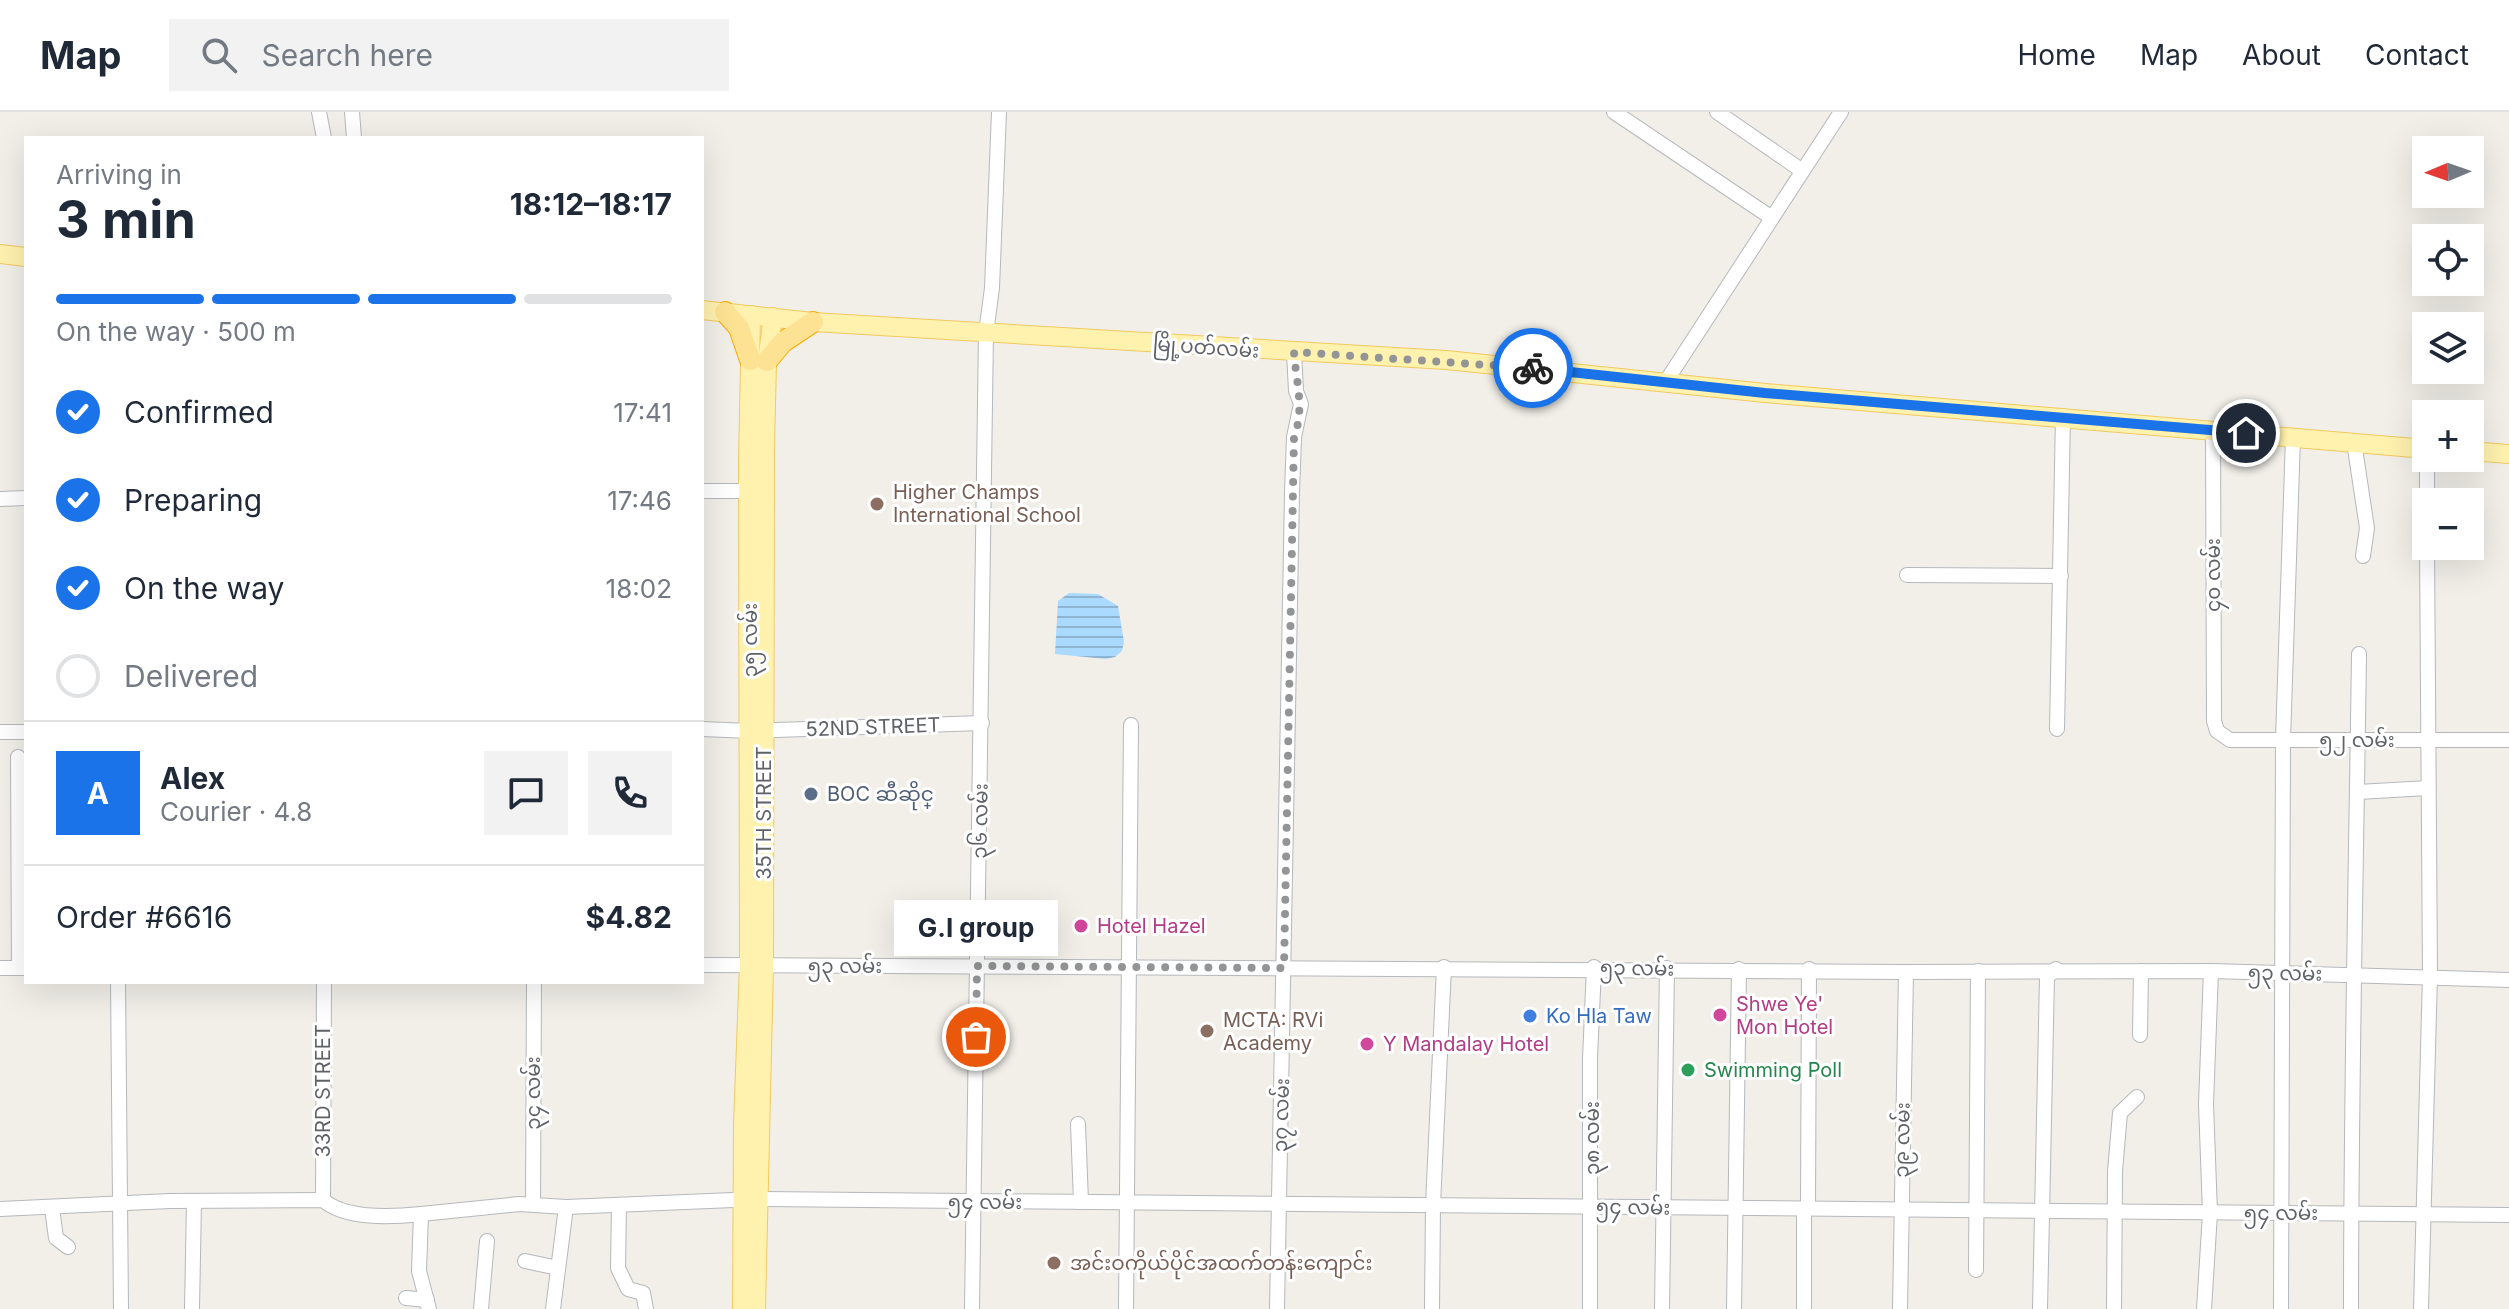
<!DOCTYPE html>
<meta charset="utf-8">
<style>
body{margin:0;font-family:Inter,"Noto Sans Myanmar",sans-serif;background:#f2f2f3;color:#1f2937;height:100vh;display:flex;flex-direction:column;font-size:30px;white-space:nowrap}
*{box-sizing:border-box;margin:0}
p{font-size:26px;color:#747a83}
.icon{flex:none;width:44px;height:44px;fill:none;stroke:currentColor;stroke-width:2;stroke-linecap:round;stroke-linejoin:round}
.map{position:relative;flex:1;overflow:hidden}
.side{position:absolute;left:24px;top:24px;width:680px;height:848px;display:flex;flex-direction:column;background:#fff;border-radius:0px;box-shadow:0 8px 32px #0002}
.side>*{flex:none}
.needle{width:52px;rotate:268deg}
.buttons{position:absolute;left:2412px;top:24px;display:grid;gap:16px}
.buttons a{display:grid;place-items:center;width:72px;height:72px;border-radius:0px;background:#fff;box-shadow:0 8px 32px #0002;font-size:40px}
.pin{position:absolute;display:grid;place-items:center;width:68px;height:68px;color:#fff;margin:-34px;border:4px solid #fff;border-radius:50%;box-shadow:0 2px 8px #0007}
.courier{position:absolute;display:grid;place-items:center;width:80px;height:80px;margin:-40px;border:6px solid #1a73e8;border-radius:50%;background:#fff;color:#222;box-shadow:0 2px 10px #0007}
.bubble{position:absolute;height:56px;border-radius:0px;background:#fff;box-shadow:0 8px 32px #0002;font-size:26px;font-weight:700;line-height:56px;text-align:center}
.overview em{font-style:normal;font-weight:700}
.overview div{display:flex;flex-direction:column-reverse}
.overview{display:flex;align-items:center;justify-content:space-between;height:136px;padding:0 32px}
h1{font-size:52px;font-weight:700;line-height:60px}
.bar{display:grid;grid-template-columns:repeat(4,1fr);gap:12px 8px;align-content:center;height:96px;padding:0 32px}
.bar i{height:10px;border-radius:6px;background:#e0e1e3}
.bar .on{background:#1a73e8}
.bar p{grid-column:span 4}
.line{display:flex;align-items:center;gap:20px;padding:0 32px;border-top:2px solid #e0e1e3}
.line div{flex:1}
.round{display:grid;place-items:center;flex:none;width:84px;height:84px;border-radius:0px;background:#f2f2f3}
ol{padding:0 32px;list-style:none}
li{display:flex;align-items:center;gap:24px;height:88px}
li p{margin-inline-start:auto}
li .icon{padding:8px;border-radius:50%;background:#1a73e8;color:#fff;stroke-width:4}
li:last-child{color:#747a83}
li i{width:44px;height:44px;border:4px solid #e0e1e3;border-radius:50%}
header{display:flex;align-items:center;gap:48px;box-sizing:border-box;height:112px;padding:0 40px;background:#fff;border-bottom:2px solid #e0e1e3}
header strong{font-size:38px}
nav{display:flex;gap:44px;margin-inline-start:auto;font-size:28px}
.search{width:560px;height:72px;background:#f2f2f3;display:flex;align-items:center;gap:20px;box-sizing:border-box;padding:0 28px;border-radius:0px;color:#747a83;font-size:30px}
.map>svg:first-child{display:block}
.water{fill:url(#water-rules)}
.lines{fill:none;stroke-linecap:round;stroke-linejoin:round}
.minor-casing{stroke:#b5b8bc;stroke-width:16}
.major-casing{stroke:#f2c960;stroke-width:20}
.highway-casing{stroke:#f9ab00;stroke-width:22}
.minor{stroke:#fff;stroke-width:14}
.major{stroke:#fff2af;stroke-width:18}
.highway{stroke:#fde293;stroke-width:20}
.done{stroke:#929495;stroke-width:8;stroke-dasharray:0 14.4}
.route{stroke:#1a73e8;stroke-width:10}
.education-dot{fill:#8d6e63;stroke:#fff;stroke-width:3}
.service-dot{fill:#5c6f8a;stroke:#fff;stroke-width:3}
.hotel-dot{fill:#d1479c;stroke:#fff;stroke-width:3}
.shop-dot{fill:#3f7fe0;stroke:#fff;stroke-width:3}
.leisure-dot{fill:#2e9e5b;stroke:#fff;stroke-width:3}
.labels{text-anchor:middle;stroke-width:6;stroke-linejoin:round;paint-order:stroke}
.street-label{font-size:20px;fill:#5f6368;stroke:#fff}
.education-label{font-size:20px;fill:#785e54;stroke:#fff;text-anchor:start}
.service-label{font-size:20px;fill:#4e5e75;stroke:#fff;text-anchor:start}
.hotel-label{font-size:20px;fill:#b23c85;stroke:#fff;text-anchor:start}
.shop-label{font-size:20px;fill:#366cbe;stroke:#fff;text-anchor:start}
.leisure-label{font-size:20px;fill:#27864d;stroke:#fff;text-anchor:start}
</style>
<header>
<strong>Map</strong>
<div class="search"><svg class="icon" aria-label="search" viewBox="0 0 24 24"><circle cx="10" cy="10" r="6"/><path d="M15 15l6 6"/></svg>Search here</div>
<nav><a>Home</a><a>Map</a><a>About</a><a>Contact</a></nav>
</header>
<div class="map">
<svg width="2509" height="1197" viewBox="0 0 2509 1197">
<defs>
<pattern id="water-rules" width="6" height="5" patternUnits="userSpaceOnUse" patternTransform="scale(2)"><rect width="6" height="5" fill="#aadaff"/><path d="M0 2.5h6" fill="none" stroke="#8eb4d2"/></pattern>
</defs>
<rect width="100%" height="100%" fill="#f1efe8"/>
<path class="water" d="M1069,481L1098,482L1118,494L1124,530L1122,539L1115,545L1106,547L1055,542L1058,489Z"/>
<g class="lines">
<g class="minor-casing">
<g id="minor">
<path d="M319,0L324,26"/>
<path d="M352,0L354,26"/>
<path d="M1614,0L1772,106"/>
<path d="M1717,0L1801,58"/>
<path d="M1665,271L1841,0"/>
<path d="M2213,318L2214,609L2217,619L2230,628H2509"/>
<path d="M2354,330L2367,416L2363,444"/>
<path d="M702,379H748"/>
<path d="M0,387L26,386"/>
<path d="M2427,390V346"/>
<path d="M1907,463L2061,464"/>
<path d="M702,617L750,619L982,611"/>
<path d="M2057,617L2063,304"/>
<path d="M0,620H26"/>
<path d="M18,645L19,856"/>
<path d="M2358,680L2428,676"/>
<path d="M702,853L1906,860L2211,859L2509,868"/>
<path d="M0,856H26"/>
<path d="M118,870L121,1197"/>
<path d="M2140,923L2141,859"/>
<path d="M1078,1012L1081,1090"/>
<path d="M323,1088L324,870"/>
<path d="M533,1092L534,870"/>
<path d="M619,1094L618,1156L628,1177L643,1181L646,1197"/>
<path d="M566,1095L757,1087L2509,1103"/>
<path d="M52,1096L56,1126L68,1135"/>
<path d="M0,1097L170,1089L323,1088C346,1108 392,1105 421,1102L419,1159L429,1197"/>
<path d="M1804,1097V1197"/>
<path d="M1808,1097L1809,857"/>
<path d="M421,1102L519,1092L566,1095L553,1197"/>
<path d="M525,1149L558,1156"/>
<path d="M1976,1158L1978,859"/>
<path d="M406,1186L427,1188"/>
<path d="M192,1197L194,1089"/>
<path d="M481,1197L487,1129"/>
<path d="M972,1197L986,221L992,176L999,0"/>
<path d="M1126,1197L1131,613"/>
<path d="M1277,1197L1292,381L1294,325L1301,292L1296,279L1294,240"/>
<path d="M1432,1197L1433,1093L1444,855"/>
<path d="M1590,1197V947L1594,855"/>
<path d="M1662,1197L1667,856"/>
<path d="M1734,1197L1739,857"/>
<path d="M1900,1197L1906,860"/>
<path d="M2040,1197L2047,865L2056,857"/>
<path d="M2114,1197L2115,1059L2120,1001L2137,985"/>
<path d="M2204,1197L2210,1101L2206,992L2211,859"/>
<path d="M2281,1197L2283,628L2293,325"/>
<path d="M2351,1197C2351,979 2356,760 2359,542"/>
<path d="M2421,1197L2430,863L2427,434"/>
</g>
</g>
<g class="major-casing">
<g id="major">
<path d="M0,142L26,145"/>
<path d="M702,198L813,210L1446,248L1765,281L2426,337"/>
<path d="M2470,339L2509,342"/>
<path d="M742,1197L743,1012L749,853L748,350L751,203"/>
<path d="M756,1197L764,854L765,336L767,249L773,205"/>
</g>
</g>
<g class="highway-casing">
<g id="highway">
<path d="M725,200L739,216L750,248"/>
<path d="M767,249L783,230L813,210"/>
</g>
</g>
<use href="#minor" class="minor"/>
<use href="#major" class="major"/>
<use href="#highway" class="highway"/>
</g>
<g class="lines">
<path class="done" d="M976,925L977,854L1284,856L1294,325C1305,297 1296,270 1294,240L1533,256"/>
<path class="route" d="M1533,256L1765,281L2246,321"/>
</g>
<g class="education-dot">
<circle cx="877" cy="392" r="8"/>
<circle cx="1207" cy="919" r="8"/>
<circle cx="1054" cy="1151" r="8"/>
</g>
<circle class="service-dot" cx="811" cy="682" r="8"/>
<g class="hotel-dot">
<circle cx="1081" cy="814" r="8"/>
<circle cx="1720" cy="903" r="8"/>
<circle cx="1367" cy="932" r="8"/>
</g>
<circle class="shop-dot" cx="1530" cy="904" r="8"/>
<circle class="leisure-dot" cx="1688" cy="958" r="8"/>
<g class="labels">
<g class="street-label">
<text transform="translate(1206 235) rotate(4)" y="7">မြို့ပတ်လမ်း</text>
<text transform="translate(2213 463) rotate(-90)" y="7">၄၀ လမ်း</text>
<text transform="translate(750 528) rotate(-90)" y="7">၃၅ လမ်း</text>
<text transform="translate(873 615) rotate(-2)" y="7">52ND STREET</text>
<text x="2357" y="635">၅၂ လမ်း</text>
<text transform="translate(764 701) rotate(-90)" y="7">35TH STREET</text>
<text transform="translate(980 709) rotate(-89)" y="7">၃၆ လမ်း</text>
<text x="845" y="861">၅၃ လမ်း</text>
<text transform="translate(1637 856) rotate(1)" y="7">၅၃ လမ်း</text>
<text transform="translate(2285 861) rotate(1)" y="7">၅၃ လမ်း</text>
<text transform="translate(323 979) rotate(-90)" y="7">33RD STREET</text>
<text transform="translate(533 981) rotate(-90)" y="7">၃၄ လမ်း</text>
<text transform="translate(1281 1003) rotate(-88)" y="7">၃၇ လမ်း</text>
<text transform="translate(1592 1026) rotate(-90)" y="7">၃၈ လမ်း</text>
<text transform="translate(1902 1028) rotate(-89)" y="7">၃၉ လမ်း</text>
<text x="985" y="1097">၅၄ လမ်း</text>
<text transform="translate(1633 1095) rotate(1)" y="7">၅၄ လမ်း</text>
<text x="2281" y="1108">၅၄ လမ်း</text>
</g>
<g class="education-label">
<text x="893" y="387">Higher Champs<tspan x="893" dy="23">International School</tspan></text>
<text x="1223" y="915">MCTA: RVi<tspan x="1223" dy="23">Academy</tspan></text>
<text x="1070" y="1158">အင်းဝကိုယ်ပိုင်အထက်တန်းကျောင်း</text>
</g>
<g class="service-label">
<text x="827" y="689">BOC ဆီဆိုင္</text>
</g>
<g class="hotel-label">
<text x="1097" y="821">Hotel Hazel</text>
<text x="1736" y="899">Shwe Ye'<tspan x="1736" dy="23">Mon Hotel</tspan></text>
<text x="1383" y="939">Y Mandalay Hotel</text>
</g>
<g class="shop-label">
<text x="1546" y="911">Ko Hla Taw</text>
</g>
<g class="leisure-label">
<text x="1704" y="965">Swimming Poll</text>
</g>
</g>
</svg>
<div class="buttons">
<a><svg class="needle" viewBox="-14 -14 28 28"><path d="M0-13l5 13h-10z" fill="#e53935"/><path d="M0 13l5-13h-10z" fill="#747a83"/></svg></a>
<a><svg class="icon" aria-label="locate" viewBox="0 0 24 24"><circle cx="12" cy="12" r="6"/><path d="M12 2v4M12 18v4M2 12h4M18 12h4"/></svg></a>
<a><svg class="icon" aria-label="layers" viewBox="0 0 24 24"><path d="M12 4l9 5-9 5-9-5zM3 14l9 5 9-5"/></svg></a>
<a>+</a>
<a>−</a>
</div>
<div class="pin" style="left:976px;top:925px;background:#ea580c"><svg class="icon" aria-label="bag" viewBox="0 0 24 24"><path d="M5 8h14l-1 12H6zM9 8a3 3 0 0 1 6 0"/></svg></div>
<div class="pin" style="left:2246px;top:321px;background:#1f2937"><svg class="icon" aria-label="home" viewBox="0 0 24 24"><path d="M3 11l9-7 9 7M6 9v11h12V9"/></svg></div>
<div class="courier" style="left:1533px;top:256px"><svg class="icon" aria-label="bike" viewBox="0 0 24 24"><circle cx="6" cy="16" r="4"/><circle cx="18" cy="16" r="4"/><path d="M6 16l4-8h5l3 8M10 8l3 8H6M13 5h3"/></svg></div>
<div class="bubble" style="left:894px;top:788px;width:164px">G.I group</div>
<section class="side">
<div class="overview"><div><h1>3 min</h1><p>Arriving in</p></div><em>18:12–18:17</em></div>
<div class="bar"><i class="on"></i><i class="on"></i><i class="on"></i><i></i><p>On the way · 500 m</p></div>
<ol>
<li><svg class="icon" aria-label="check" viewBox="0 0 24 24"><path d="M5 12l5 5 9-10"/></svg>Confirmed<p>17:41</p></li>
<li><svg class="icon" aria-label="check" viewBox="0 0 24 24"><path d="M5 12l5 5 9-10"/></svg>Preparing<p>17:46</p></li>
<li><svg class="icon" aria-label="check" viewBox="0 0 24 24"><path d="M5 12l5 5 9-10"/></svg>On the way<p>18:02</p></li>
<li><i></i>Delivered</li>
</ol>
<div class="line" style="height:144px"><b class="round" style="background:#1a73e8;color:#fff">A</b><div><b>Alex</b><p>Courier · 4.8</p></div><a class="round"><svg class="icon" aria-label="chat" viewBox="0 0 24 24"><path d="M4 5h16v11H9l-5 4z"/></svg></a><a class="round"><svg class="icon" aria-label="phone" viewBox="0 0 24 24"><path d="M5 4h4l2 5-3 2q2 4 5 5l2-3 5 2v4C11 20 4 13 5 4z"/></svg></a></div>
<div class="line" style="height:104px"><div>Order #6616</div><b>$4.82</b></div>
</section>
</div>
